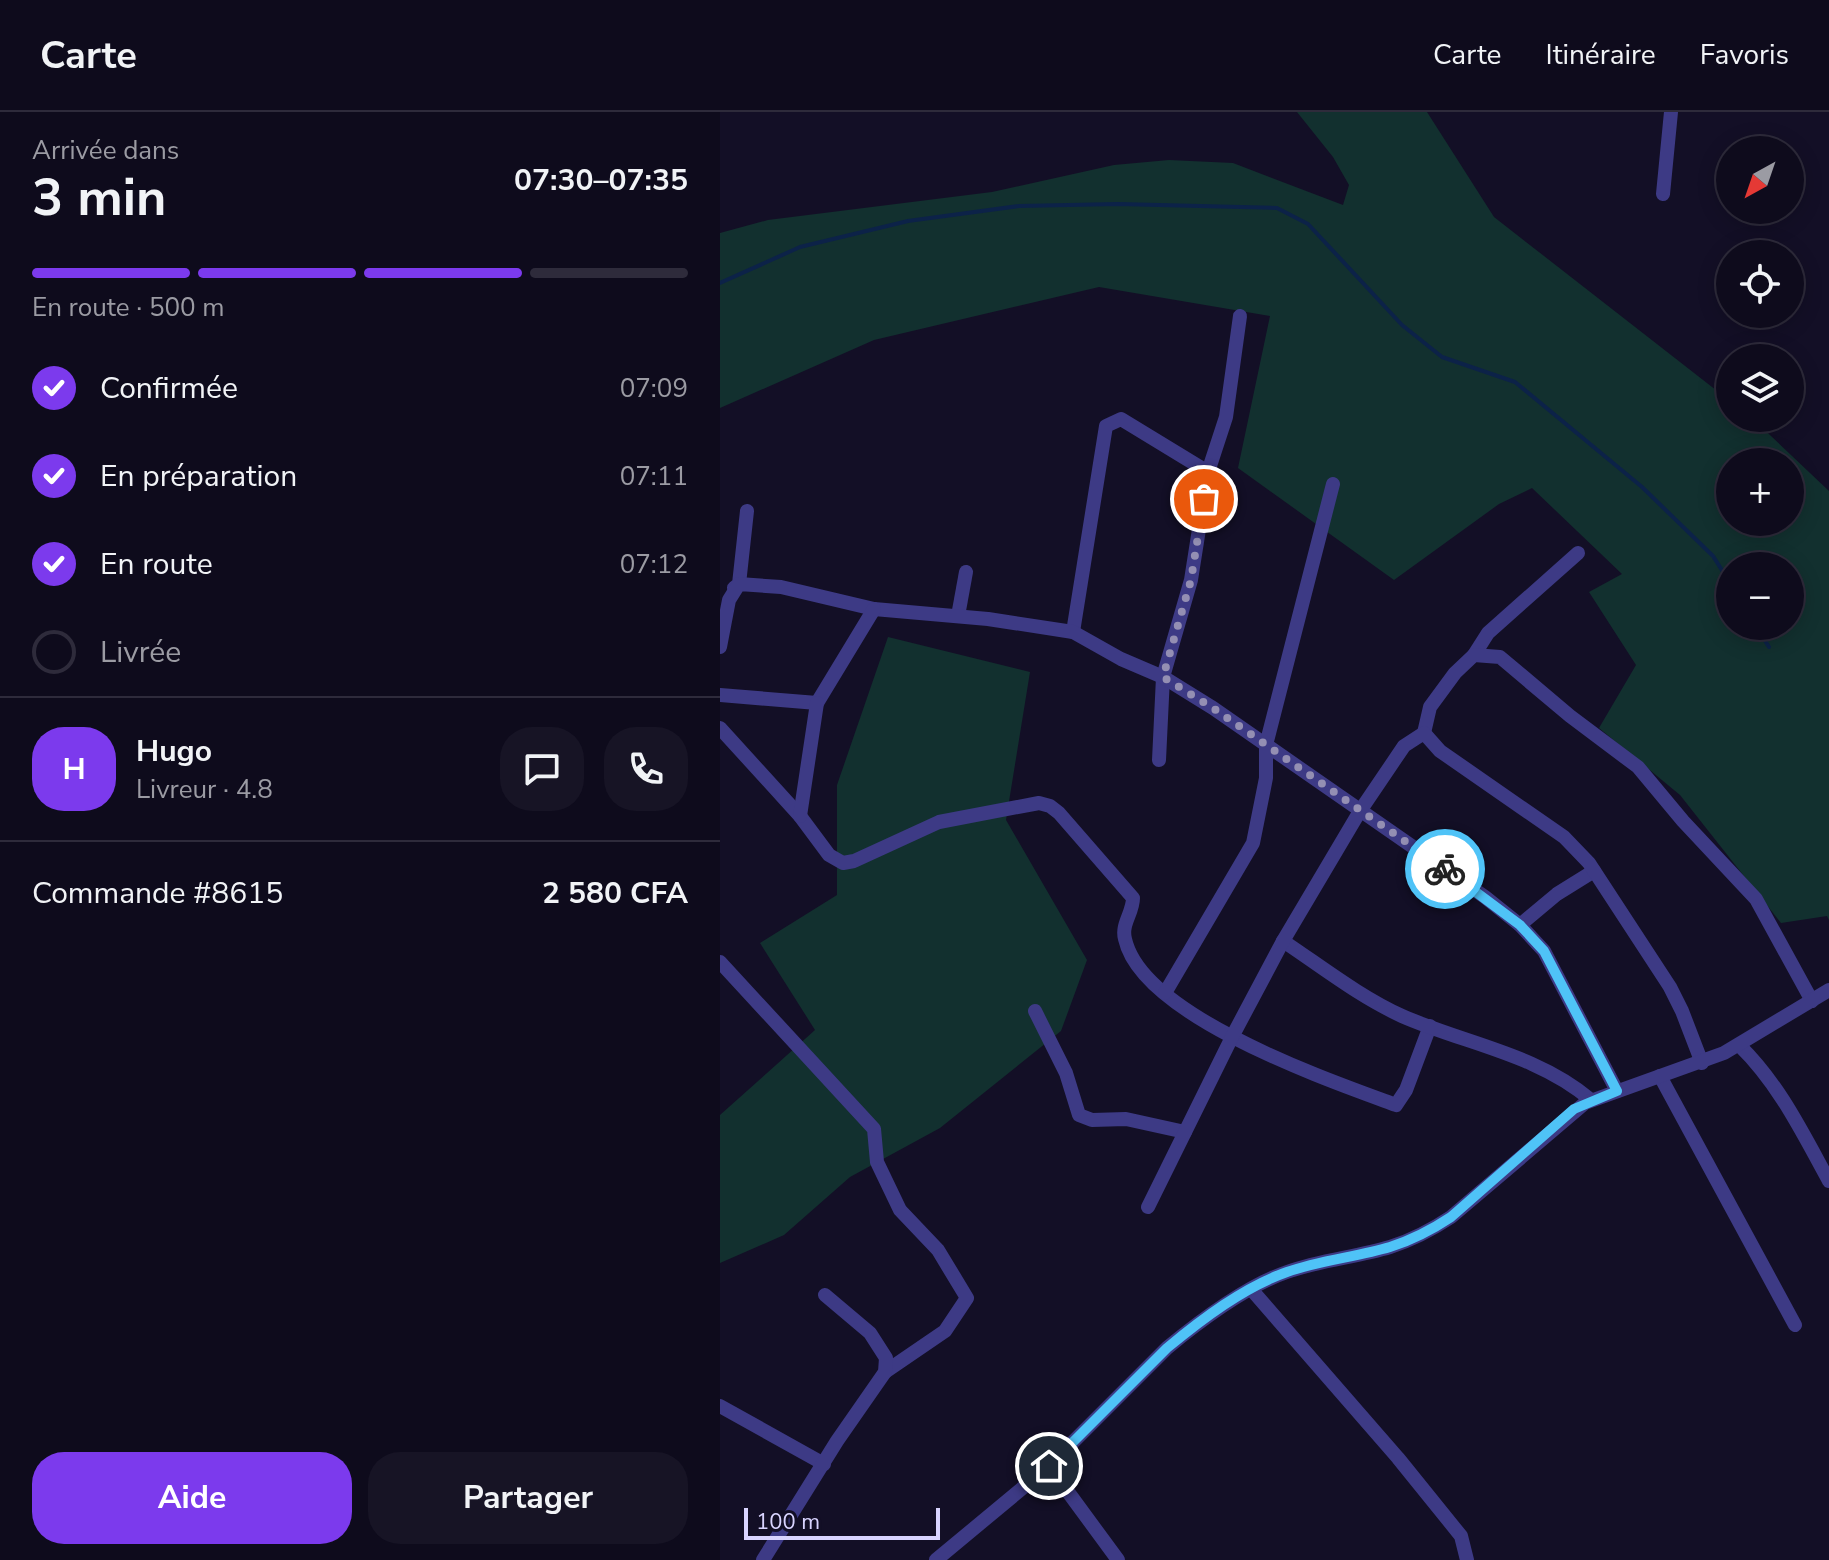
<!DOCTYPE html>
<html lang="fr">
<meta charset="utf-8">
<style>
body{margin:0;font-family:"Nunito Sans",sans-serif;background:#171425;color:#f1f3f6;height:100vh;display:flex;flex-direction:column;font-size:30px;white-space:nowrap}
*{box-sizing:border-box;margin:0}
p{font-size:26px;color:#9b9ba3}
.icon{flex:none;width:44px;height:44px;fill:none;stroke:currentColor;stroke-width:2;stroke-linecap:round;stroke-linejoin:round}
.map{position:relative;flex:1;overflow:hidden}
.panel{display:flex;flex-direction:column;background:#0e0b1c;width:720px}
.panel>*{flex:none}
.needle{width:52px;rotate:220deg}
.controls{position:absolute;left:996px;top:24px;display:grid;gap:16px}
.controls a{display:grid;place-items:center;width:88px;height:88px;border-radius:50%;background:#0e0b1c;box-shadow:0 4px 20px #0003,0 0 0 2px #2e2b3b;font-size:40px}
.scale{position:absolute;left:24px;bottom:20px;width:196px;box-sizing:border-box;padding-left:8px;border:4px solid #d9d4ff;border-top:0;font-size:22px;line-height:28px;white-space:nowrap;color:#d9d4ff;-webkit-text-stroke:6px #130f26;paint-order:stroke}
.pin{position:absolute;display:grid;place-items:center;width:68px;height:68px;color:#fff;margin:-34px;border:4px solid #fff;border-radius:50%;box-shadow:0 2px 8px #0007}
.courier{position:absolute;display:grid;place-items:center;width:80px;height:80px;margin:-40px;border:6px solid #4fc3f7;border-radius:50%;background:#fff;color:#222;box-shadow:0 2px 10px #0007}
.overview em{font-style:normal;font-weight:700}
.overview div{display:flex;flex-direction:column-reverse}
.overview{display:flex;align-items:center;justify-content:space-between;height:136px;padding:0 32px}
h1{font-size:52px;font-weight:700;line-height:60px}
.bar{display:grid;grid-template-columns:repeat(4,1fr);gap:12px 8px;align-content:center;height:96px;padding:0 32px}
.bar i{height:10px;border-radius:6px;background:#2e2b3b}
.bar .active{background:#7c3aed}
.bar p{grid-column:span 4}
.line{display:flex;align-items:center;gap:20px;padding:0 32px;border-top:2px solid #2e2b3b}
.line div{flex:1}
.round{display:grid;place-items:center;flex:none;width:84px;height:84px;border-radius:32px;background:#171425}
ol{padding:0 32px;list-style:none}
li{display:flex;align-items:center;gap:24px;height:88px}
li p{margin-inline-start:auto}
li .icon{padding:8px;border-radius:50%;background:#7c3aed;color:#fff;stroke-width:4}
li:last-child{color:#9b9ba3}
li i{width:44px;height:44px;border:4px solid #2e2b3b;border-radius:50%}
.primary-button{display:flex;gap:16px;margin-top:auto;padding:16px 32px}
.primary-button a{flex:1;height:92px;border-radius:32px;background:#7c3aed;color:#fff;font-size:32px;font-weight:700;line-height:92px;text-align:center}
.primary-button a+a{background:#171425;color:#f1f3f6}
header{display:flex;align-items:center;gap:48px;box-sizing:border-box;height:112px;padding:0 40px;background:#0e0b1c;border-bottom:2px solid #2e2b3b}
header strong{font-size:38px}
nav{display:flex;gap:44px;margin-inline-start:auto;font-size:28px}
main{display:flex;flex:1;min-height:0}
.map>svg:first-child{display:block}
.green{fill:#12302f;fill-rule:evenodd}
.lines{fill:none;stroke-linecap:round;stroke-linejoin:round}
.stream{stroke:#0c2248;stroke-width:4}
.street{stroke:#3d3a85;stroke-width:14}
.done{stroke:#948fb3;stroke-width:8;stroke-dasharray:0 14.4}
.route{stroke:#4fc3f7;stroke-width:10}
</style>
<header>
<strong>Carte</strong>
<nav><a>Carte</a><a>Itinéraire</a><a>Favoris</a></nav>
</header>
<main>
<section class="panel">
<div class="overview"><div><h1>3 min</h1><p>Arrivée dans</p></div><em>07:30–07:35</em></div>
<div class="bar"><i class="active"></i><i class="active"></i><i class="active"></i><i></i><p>En route · 500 m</p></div>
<ol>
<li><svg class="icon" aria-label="check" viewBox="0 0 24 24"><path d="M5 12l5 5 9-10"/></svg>Confirmée<p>07:09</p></li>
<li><svg class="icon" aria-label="check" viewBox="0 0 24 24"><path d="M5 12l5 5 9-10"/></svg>En préparation<p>07:11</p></li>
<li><svg class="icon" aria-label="check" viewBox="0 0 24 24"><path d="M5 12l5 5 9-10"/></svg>En route<p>07:12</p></li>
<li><i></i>Livrée</li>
</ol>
<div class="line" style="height:144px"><b class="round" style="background:#7c3aed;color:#fff">H</b><div><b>Hugo</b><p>Livreur · 4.8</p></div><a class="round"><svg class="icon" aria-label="chat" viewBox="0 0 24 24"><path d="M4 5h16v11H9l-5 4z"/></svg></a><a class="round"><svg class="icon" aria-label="phone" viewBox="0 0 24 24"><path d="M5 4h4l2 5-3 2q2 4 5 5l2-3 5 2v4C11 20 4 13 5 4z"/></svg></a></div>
<div class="line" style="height:104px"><div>Commande #8615</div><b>2 580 CFA</b></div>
<div class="primary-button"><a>Aide</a><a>Partager</a></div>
</section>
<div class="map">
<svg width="1109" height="1448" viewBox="0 0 1109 1448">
<rect width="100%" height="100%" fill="#130f26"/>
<g class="green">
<path d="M577,0H707L774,105L1010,289V306H1032L1109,379V808L1107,804L1061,811L960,683L879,616L916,553L869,480L902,462L812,376L779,392L674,468L518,356L550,204L379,175L154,228L0,296V121L48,108L272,80L394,53L449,48L513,51L623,93L629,73L613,45ZM1010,350H1070V410H1010ZM1010,454H1070V514H1010Z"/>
<path d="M168,525L310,560L286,708L367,848L341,919L220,1016L130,1065L64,1123L0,1151V1003L95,918L40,831L117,783V673Z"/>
</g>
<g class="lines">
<g class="stream">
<path d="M0,171L80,135L188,109L299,94L398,92L557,96L588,112L682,213L722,245L795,270L922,375L993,444L1010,471"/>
<path d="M1036,514L1049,535"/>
</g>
<g class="street">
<path d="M943,82L951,0"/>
<path d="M488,360L506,305L520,204"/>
<path d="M14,476L19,472L27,399"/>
<path d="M238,504L246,460"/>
<path d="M353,520L386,314L401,307L488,360L471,468L443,565L439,648"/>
<path d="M0,535L9,488L19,472L61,475L154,497L268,507L353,520L401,547L443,565L493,596L765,785L800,813L824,839L897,979"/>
<path d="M754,543L768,521L858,441"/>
<path d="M0,583L97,591L154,497"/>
<path d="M0,616L80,704L109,743L123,751L134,749L219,710L319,691L330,694L339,701L413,786C413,801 401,812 405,827C422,904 608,968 676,993L686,978L710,914"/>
<path d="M704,621L710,595L735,561L754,543L780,545L850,604L918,655L963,709L1036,787L1092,889"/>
<path d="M80,704L97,591"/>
<path d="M800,813L837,782L874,759"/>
<path d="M563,829C602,855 640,885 682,904C746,932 817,942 871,988"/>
<path d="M0,850L154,1017L157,1050L180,1098L218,1138L247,1186L225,1219L165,1260"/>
<path d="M445,881L533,731L546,666V633L613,372"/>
<path d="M315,899L346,961L359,1003L372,1008L406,1007L465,1020"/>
<path d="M1019,933C1059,972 1082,1020 1109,1069"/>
<path d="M940,964L1075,1213"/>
<path d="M428,1095L512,925L563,829L640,699L684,634L704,621L720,639L844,725L869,751L950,875L962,899L982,951"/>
<path d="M531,1177L678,1346L741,1424L747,1448"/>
<path d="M0,1294L104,1352"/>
<path d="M329,1354L398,1448"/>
<path d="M43,1448L117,1329L165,1260L166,1246L150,1221L105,1183"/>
<path d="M216,1448L329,1354L447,1236C481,1208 526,1174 567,1160C600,1148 637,1145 670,1135C692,1128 713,1117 731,1105L865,991L1004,941L1109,878"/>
</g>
</g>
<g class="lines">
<path class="done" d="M484,387L471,468L443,565L493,596L725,757"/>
<path class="route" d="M329,1354L447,1236C482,1207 524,1175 567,1160C600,1148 637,1145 670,1135C692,1128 713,1117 731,1105L854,997L897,979L824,839L800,813L725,757"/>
</g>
</svg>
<div class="controls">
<a><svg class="needle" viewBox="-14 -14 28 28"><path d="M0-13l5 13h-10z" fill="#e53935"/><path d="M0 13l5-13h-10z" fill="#9b9ba3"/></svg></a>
<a><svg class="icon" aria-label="locate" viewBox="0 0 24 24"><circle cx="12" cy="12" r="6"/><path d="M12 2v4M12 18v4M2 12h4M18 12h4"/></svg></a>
<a><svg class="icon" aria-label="layers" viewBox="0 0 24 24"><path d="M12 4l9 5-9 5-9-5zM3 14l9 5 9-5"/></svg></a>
<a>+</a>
<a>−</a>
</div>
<div class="scale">100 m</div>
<div class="pin" style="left:484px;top:387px;background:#ea580c"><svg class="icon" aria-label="bag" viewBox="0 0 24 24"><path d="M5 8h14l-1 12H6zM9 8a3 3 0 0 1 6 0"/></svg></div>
<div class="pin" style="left:329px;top:1354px;background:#1f2937"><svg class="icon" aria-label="home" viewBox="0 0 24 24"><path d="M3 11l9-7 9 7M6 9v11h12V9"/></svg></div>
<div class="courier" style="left:725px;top:757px"><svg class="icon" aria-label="bike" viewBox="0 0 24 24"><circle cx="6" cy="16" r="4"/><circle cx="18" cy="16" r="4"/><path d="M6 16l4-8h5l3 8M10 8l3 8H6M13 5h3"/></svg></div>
</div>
</main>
